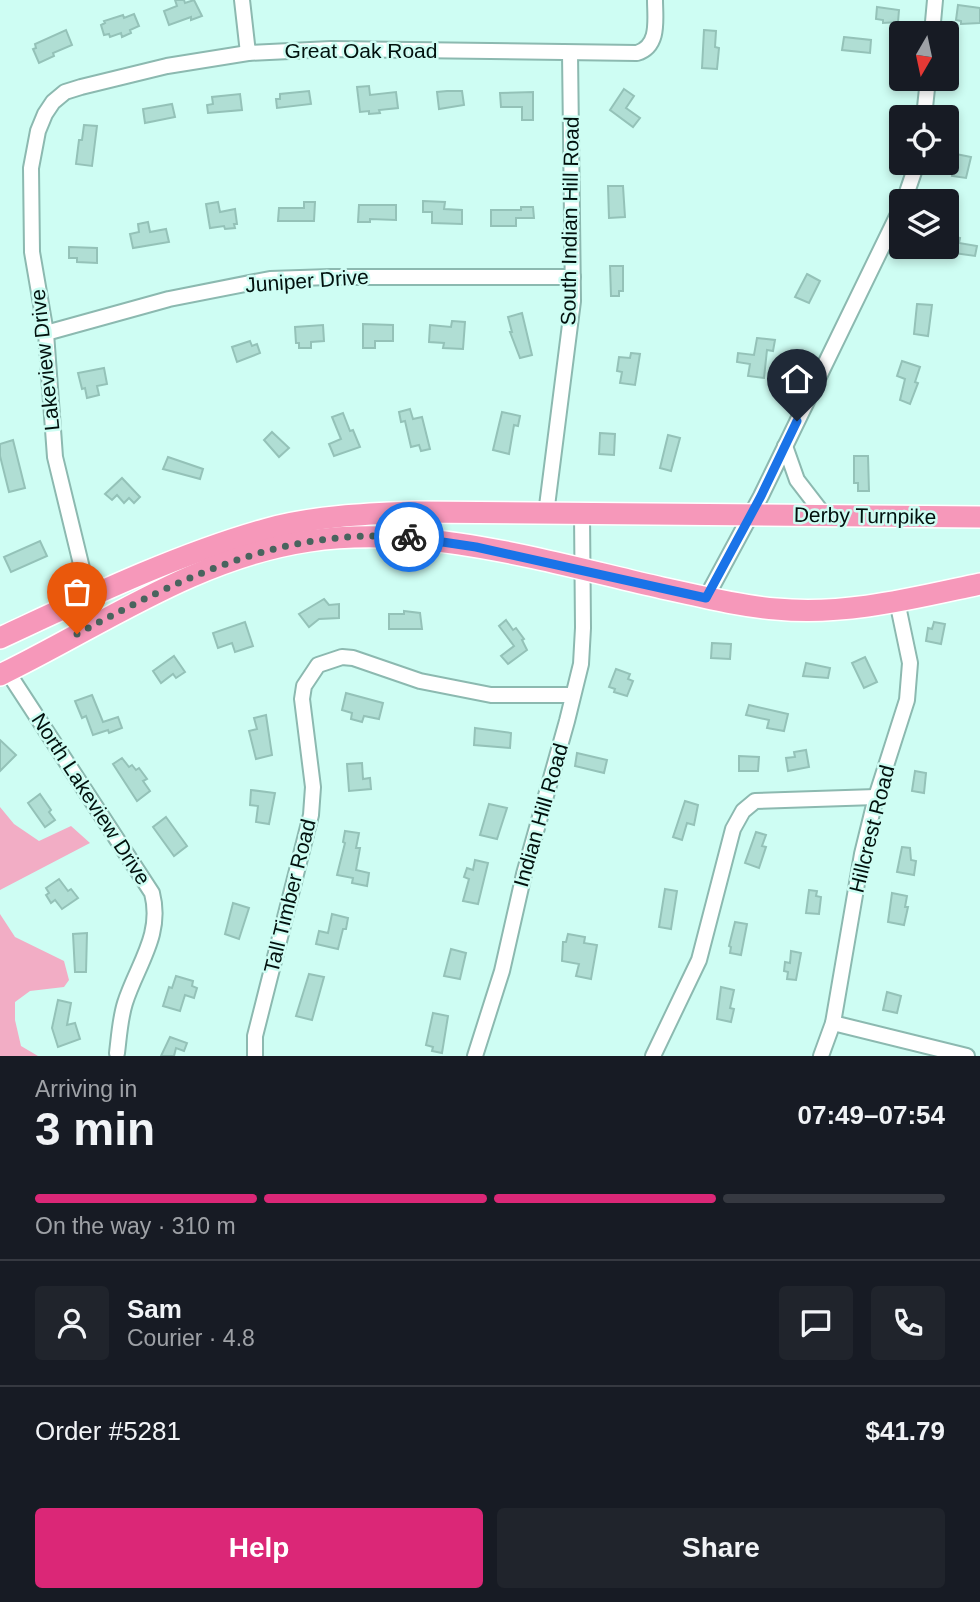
<!DOCTYPE html>
<meta charset="utf-8">
<style>
body{margin:0;font-family:Arial,sans-serif;background:#20242c;color:#f1f3f6;height:100vh;display:flex;flex-direction:column;font-size:26px;white-space:nowrap}
*{box-sizing:border-box;margin:0}
p{font-size:23px;color:#9ea1a6}
.icon{flex:none;width:38px;height:38px;fill:none;stroke:currentColor;stroke-width:2;stroke-linecap:round;stroke-linejoin:round}
.map{position:relative;height:1056px;overflow:hidden}
.panel{display:flex;flex-direction:column;background:#171b24;flex:1}
.panel>*{flex:none}
.needle{width:46px;rotate:189deg}
.fabs{position:absolute;left:889px;top:21px;display:grid;gap:14px}
.fabs a{display:grid;place-items:center;width:70px;height:70px;border-radius:7px;background:#171b24;box-shadow:0 4px 10px #0003;font-size:35px}
.pin{position:absolute;display:grid;place-items:center;width:60px;height:60px;color:#fff;margin:-72px -30px;border-radius:50% 50% 50% 0;rotate:-45deg;box-shadow:0 0 7px #0007}
.pin .icon{rotate:45deg}
.courier{position:absolute;display:grid;place-items:center;width:70px;height:70px;margin:-35px;border:5px solid #1a73e8;border-radius:50%;background:#fff;color:#222;box-shadow:0 2px 9px #0007}
.overview em{font-style:normal;font-weight:700}
.overview div{display:flex;flex-direction:column-reverse}
.overview{display:flex;align-items:center;justify-content:space-between;height:119px;padding:0 35px}
h1{font-size:46px;font-weight:700;line-height:52px}
.bar{display:grid;grid-template-columns:repeat(4,1fr);gap:10px 7px;align-content:center;height:84px;padding:0 35px}
.bar i{height:9px;border-radius:5px;background:#363941}
.bar .active{background:#db2777}
.bar p{grid-column:span 4}
.line{display:flex;align-items:center;gap:18px;padding:0 35px;border-top:2px solid #363941}
.line div{flex:1}
.round{display:grid;place-items:center;flex:none;width:74px;height:74px;border-radius:7px;background:#20242c}
.cta{display:flex;gap:14px;margin-top:auto;padding:14px 35px}
.cta a{flex:1;height:80px;border-radius:7px;background:#db2777;color:#fff;font-size:28px;font-weight:700;line-height:80px;text-align:center}
.cta a+a{background:#20242c;color:#f1f3f6}
.map>svg:first-child{display:block}
.green{fill:#f2adc5}
.building{fill:#b0ded4;stroke:#94c2b8;stroke-width:2}
.lines{fill:none;stroke-linecap:round;stroke-linejoin:round}
.minor-casing{stroke:#8cb9b0;stroke-width:18}
.highway-casing{stroke:#fff;stroke-width:24}
.minor{stroke:#fff;stroke-width:14}
.highway{stroke:#f698ba;stroke-width:21}
.done{stroke:#49645e;stroke-width:7;stroke-dasharray:0 12.6}
.route{stroke:#1a73e8;stroke-width:9}
.labels{text-anchor:middle;stroke-width:5;stroke-linejoin:round;paint-order:stroke}
.street-label{font-size:21px;fill:#02110e;stroke:#cefdf3}
</style>
<div class="map">
<svg width="980" height="1056" viewBox="0 0 980 1056">
<rect width="100%" height="100%" fill="#cefdf3"/>
<g class="green">
<path d="M0,807L14,824L39,841L71,826L90,843L0,890Z"/>
<path d="M0,914L15,937L64,961L69,980L64,987L30,991L15,1002V1020L21,1046L38,1056H0Z"/>
</g>
<g class="building">
<path d="M175,0H184L185,3L194,0L202,16L191,20V17L169,25L164,11L177,6Z"/>
<path d="M958,5L980,8V23L961,24V21L956,20Z"/>
<path d="M877,7L899,10L898,22L883,23V20L876,19Z"/>
<path d="M134,14L139,26L130,30L131,33L122,37L121,33L110,37L109,34L104,35L101,25L105,23L104,21L123,15L124,18Z"/>
<path d="M66,30L72,45L53,53L54,56L39,63L33,49L36,48L35,44Z"/>
<path d="M704,30L716,31L715,47L719,48L717,69L702,68Z"/>
<path d="M844,37L871,40L870,53L842,50Z"/>
<path d="M369,86L370,95L396,92L398,108L379,110L380,113L369,114V111L360,112L357,87Z"/>
<path d="M624,89L634,96L626,108L640,118L633,127L610,110Z"/>
<path d="M309,91L311,104L277,108L276,99H280V94Z"/>
<path d="M447,91H462L464,105L439,109L437,92Z"/>
<path d="M533,92V120H522V107H501L500,93Z"/>
<path d="M240,94L242,110L208,113L207,105L213,104L212,97Z"/>
<path d="M172,104L175,117L145,123L143,109Z"/>
<path d="M84,125L97,126L92,166L76,164L79,140H82Z"/>
<path d="M956,154L971,157L966,178L952,176Z"/>
<path d="M608,186H623L625,217L609,218Z"/>
<path d="M423,201L445,202L444,209L462,210V224L432,223V212H423Z"/>
<path d="M218,202L220,212L235,209L237,224H234L235,228L225,229L224,226L210,228L206,204Z"/>
<path d="M304,202H315L314,221H278L279,208H304Z"/>
<path d="M359,205H396V220L370,219V222H358Z"/>
<path d="M521,207H533L534,218H516V226H491V210H521Z"/>
<path d="M148,222L150,232L166,229L169,242L133,248L130,234L139,232L138,224Z"/>
<path d="M947,235L960,238L959,243L977,246L975,256L947,252Z"/>
<path d="M69,247L97,248V263L77,262V258H69Z"/>
<path d="M610,266H623V291H619V296H611Z"/>
<path d="M807,274L820,281L809,303L795,297Z"/>
<path d="M917,304L932,305L928,336L914,334Z"/>
<path d="M522,313L532,355L520,358L510,332H512L508,317Z"/>
<path d="M452,321L465,322L463,349L443,348L444,343L429,342L430,325L451,327Z"/>
<path d="M363,324L393,325V341H375V348H363Z"/>
<path d="M323,325L324,341L311,342V348H299V343H296L295,327Z"/>
<path d="M757,338L775,340L773,351L767,350L764,378L748,376L750,364L737,362L738,353L754,355Z"/>
<path d="M250,341L252,346L257,344L260,353L237,362L232,347Z"/>
<path d="M631,353L640,354L635,385L620,383L622,372L617,371L619,357L630,358Z"/>
<path d="M902,361L920,367L915,382L918,383L910,404L900,400L905,379L897,376Z"/>
<path d="M104,368L107,384L97,386L99,395L87,398L85,388L82,389L78,373Z"/>
<path d="M410,409L413,419L422,417L430,449L421,451L419,445L411,447L405,421L401,422L399,412Z"/>
<path d="M502,412L520,416L518,426L514,425L509,454L493,450Z"/>
<path d="M343,413L350,431L353,430L360,447L334,456L329,444L341,439L332,417Z"/>
<path d="M272,432L289,448L279,457L264,440Z"/>
<path d="M600,433L615,434L614,455L599,454Z"/>
<path d="M668,435L680,438L671,471L660,468Z"/>
<path d="M13,440L25,488L9,492L0,456V444Z"/>
<path d="M854,456H868L869,491H858V483H854Z"/>
<path d="M168,457L203,469L200,479L163,469Z"/>
<path d="M122,478L140,497L134,503L129,498L124,503L117,495L112,500L105,494Z"/>
<path d="M40,541L47,556L11,572L4,557Z"/>
<path d="M324,599L329,605L339,604V618L319,619L309,627L299,614Z"/>
<path d="M404,611L420,613L422,629H389V614H404Z"/>
<path d="M506,620L513,630L516,628L524,639L522,640L527,650L508,664L501,656L514,646L499,626Z"/>
<path d="M245,622L253,646L235,652L232,643L218,648L213,633Z"/>
<path d="M934,622L945,624L941,644L926,641L928,628L932,629Z"/>
<path d="M712,643L731,644L730,659L711,658Z"/>
<path d="M174,656L185,672L176,678L173,674L161,683L153,671Z"/>
<path d="M865,657L877,682L864,688L852,663Z"/>
<path d="M806,663L830,668L828,678L803,676Z"/>
<path d="M616,669L630,674L628,679L633,681L627,696L614,692L615,689L609,687Z"/>
<path d="M346,693L383,703L379,719L364,716L362,722L351,719L352,713L342,710Z"/>
<path d="M92,695L103,722L118,717L122,728L109,733L108,730L93,735L86,716L82,718L75,701Z"/>
<path d="M749,705L788,714L784,731L767,728L769,720L746,715Z"/>
<path d="M266,715L272,755L256,759L249,731L257,729L254,718Z"/>
<path d="M475,728L511,733L510,748L474,745Z"/>
<path d="M0,740L16,755L0,771Z"/>
<path d="M806,750L809,767L788,771L786,758L795,757L794,752Z"/>
<path d="M577,753L607,760L604,773L575,766Z"/>
<path d="M739,756L759,757L758,771H739Z"/>
<path d="M122,758L129,767L132,765L136,770L139,768L147,779L143,781L150,791L137,801L113,764Z"/>
<path d="M362,763L363,779L370,778L371,789L349,791L347,764Z"/>
<path d="M915,771L926,773L924,793L912,791Z"/>
<path d="M251,790L275,793L269,824L256,822L258,806L250,805Z"/>
<path d="M40,794L51,810L49,812L55,820L45,827L28,803Z"/>
<path d="M685,801L698,805L694,825L687,823L682,840L673,837Z"/>
<path d="M489,804L507,808L497,839L480,835Z"/>
<path d="M166,817L187,846L174,856L153,827Z"/>
<path d="M345,831L359,833L356,848H360L356,870L369,873L367,886L352,883L353,878L337,875L345,843L343,842Z"/>
<path d="M756,832L766,835L762,846L766,847L759,868L745,863Z"/>
<path d="M902,847L910,848L911,860L916,861L914,875L897,872Z"/>
<path d="M475,860L488,863L478,904L463,901L469,879L464,877L467,868L473,870Z"/>
<path d="M59,879L68,891L71,889L78,898L62,909L55,900L51,903L46,895L49,893L46,888Z"/>
<path d="M665,889L677,891L671,929L659,927Z"/>
<path d="M809,890L817,891L816,896L821,897L819,914L806,913Z"/>
<path d="M892,893L907,896L905,907H908L904,925L888,922Z"/>
<path d="M233,903L249,908L239,939L225,934Z"/>
<path d="M332,914L348,918L346,929H343L338,949L316,944L319,931L328,933Z"/>
<path d="M735,922L747,924L741,955L730,953L731,947L729,946Z"/>
<path d="M87,933L86,972H75L73,934Z"/>
<path d="M568,934L585,937L584,943L597,945L591,979L576,976L579,964L562,961L563,942H566Z"/>
<path d="M451,949L466,953L460,979L444,976Z"/>
<path d="M791,951L801,953L796,980L787,979L788,972L784,971L785,962L790,963Z"/>
<path d="M309,974L324,977L312,1020L296,1016Z"/>
<path d="M176,976L193,981L192,986L197,988L194,998L185,995L180,1011L163,1006L169,987L172,988Z"/>
<path d="M721,987L734,990L730,1008L734,1009L731,1022L717,1019Z"/>
<path d="M887,992L901,996L897,1013L883,1010Z"/>
<path d="M58,1000L71,1003L67,1025L75,1023L80,1039L58,1047L52,1028Z"/>
<path d="M433,1013L448,1016L442,1053L432,1051L433,1047L426,1045Z"/>
<path d="M170,1037L187,1043L184,1051L176,1048L174,1056H161Z"/>
</g>
<g class="lines">
<g class="minor-casing">
<g id="minor">
<path d="M242,0L248,53"/>
<path d="M932,33L935,0"/>
<path d="M924,117L928,79"/>
<path d="M904,201L917,163"/>
<path d="M46,333L169,299L270,279L330,277H573"/>
<path d="M785,446L797,480L824,515"/>
<path d="M546,514L573,301L570,53"/>
<path d="M89,597L55,457L46,333L32,252L31,168L38,131L45,114L53,102L65,92L81,87L167,66L248,53L331,49L637,53C660,46 655,19 655,0"/>
<path d="M706,598L761,496L901,208"/>
<path d="M7,671L152,893C163,935 137,965 125,1003C120,1019 119,1037 117,1053"/>
<path d="M833,1023L967,1056"/>
<path d="M255,1056V1036L311,815L313,787L302,699L304,686L318,665L342,657L353,658L420,681L491,695H572"/>
<path d="M475,1056L502,971L524,874L567,721L581,664L583,628L582,514"/>
<path d="M653,1056L699,960L733,829L743,811L755,801L876,797"/>
<path d="M821,1056L833,1023L862,854L876,797L907,700L910,663L897,601"/>
</g>
</g>
<g class="highway-casing">
<g id="highway">
<path d="M0,638C84,599 177,554 267,529C314,516 366,514 415,512L980,517"/>
<path d="M0,675C101,626 195,558 309,541C426,524 548,562 662,588C700,596 738,606 776,609C845,616 914,598 980,584"/>
</g>
</g>
<use href="#minor" class="minor"/>
<use href="#highway" class="highway"/>
</g>
<g class="lines">
<path class="done" d="M77,634C185,576 282,528 409,537"/>
<path class="route" d="M409,537L476,547L706,598L761,496L797,421"/>
</g>
<g class="labels">
<g class="street-label">
<text x="361" y="58">Great Oak Road</text>
<text transform="translate(570 221) rotate(-89)" y="7">South Indian Hill Road</text>
<text transform="translate(307 281) rotate(-4)" y="7">Juniper Drive</text>
<text transform="translate(45 360) rotate(-96)" y="7">Lakeview Drive</text>
<text transform="translate(865 516) rotate(1)" y="7">Derby Turnpike</text>
<text transform="translate(91 799) rotate(57)" y="7">North Lakeview Drive</text>
<text transform="translate(541 815) rotate(-74)" y="7">Indian Hill Road</text>
<text transform="translate(872 829) rotate(-76)" y="7">Hillcrest Road</text>
<text transform="translate(290 896) rotate(-76)" y="7">Tall Timber Road</text>
</g>
</g>
</svg>
<div class="fabs">
<a><svg class="needle" viewBox="-14 -14 28 28"><path d="M0-13l5 13h-10z" fill="#e53935"/><path d="M0 13l5-13h-10z" fill="#9ea1a6"/></svg></a>
<a><svg class="icon" aria-label="locate" viewBox="0 0 24 24"><circle cx="12" cy="12" r="6"/><path d="M12 2v4M12 18v4M2 12h4M18 12h4"/></svg></a>
<a><svg class="icon" aria-label="layers" viewBox="0 0 24 24"><path d="M12 4l9 5-9 5-9-5zM3 14l9 5 9-5"/></svg></a>
</div>
<div class="pin" style="left:77px;top:634px;background:#ea580c"><svg class="icon" aria-label="bag" viewBox="0 0 24 24"><path d="M5 8h14l-1 12H6zM9 8a3 3 0 0 1 6 0"/></svg></div>
<div class="pin" style="left:797px;top:421px;background:#1f2937"><svg class="icon" aria-label="home" viewBox="0 0 24 24"><path d="M3 11l9-7 9 7M6 9v11h12V9"/></svg></div>
<div class="courier" style="left:409px;top:537px"><svg class="icon" aria-label="bike" viewBox="0 0 24 24"><circle cx="6" cy="16" r="4"/><circle cx="18" cy="16" r="4"/><path d="M6 16l4-8h5l3 8M10 8l3 8H6M13 5h3"/></svg></div>
</div>
<section class="panel">
<div class="overview"><div><h1>3 min</h1><p>Arriving in</p></div><em>07:49–07:54</em></div>
<div class="bar"><i class="active"></i><i class="active"></i><i class="active"></i><i></i><p>On the way · 310 m</p></div>
<div class="line" style="height:126px"><a class="round"><svg class="icon" aria-label="person" viewBox="0 0 24 24"><circle cx="12" cy="8" r="4"/><path d="M4 21q1-7 8-7t8 7"/></svg></a><div><b>Sam</b><p>Courier · 4.8</p></div><a class="round"><svg class="icon" aria-label="chat" viewBox="0 0 24 24"><path d="M4 5h16v11H9l-5 4z"/></svg></a><a class="round"><svg class="icon" aria-label="phone" viewBox="0 0 24 24"><path d="M5 4h4l2 5-3 2q2 4 5 5l2-3 5 2v4C11 20 4 13 5 4z"/></svg></a></div>
<div class="line" style="height:91px"><div>Order #5281</div><b>$41.79</b></div>
<div class="cta"><a>Help</a><a>Share</a></div>
</section>
